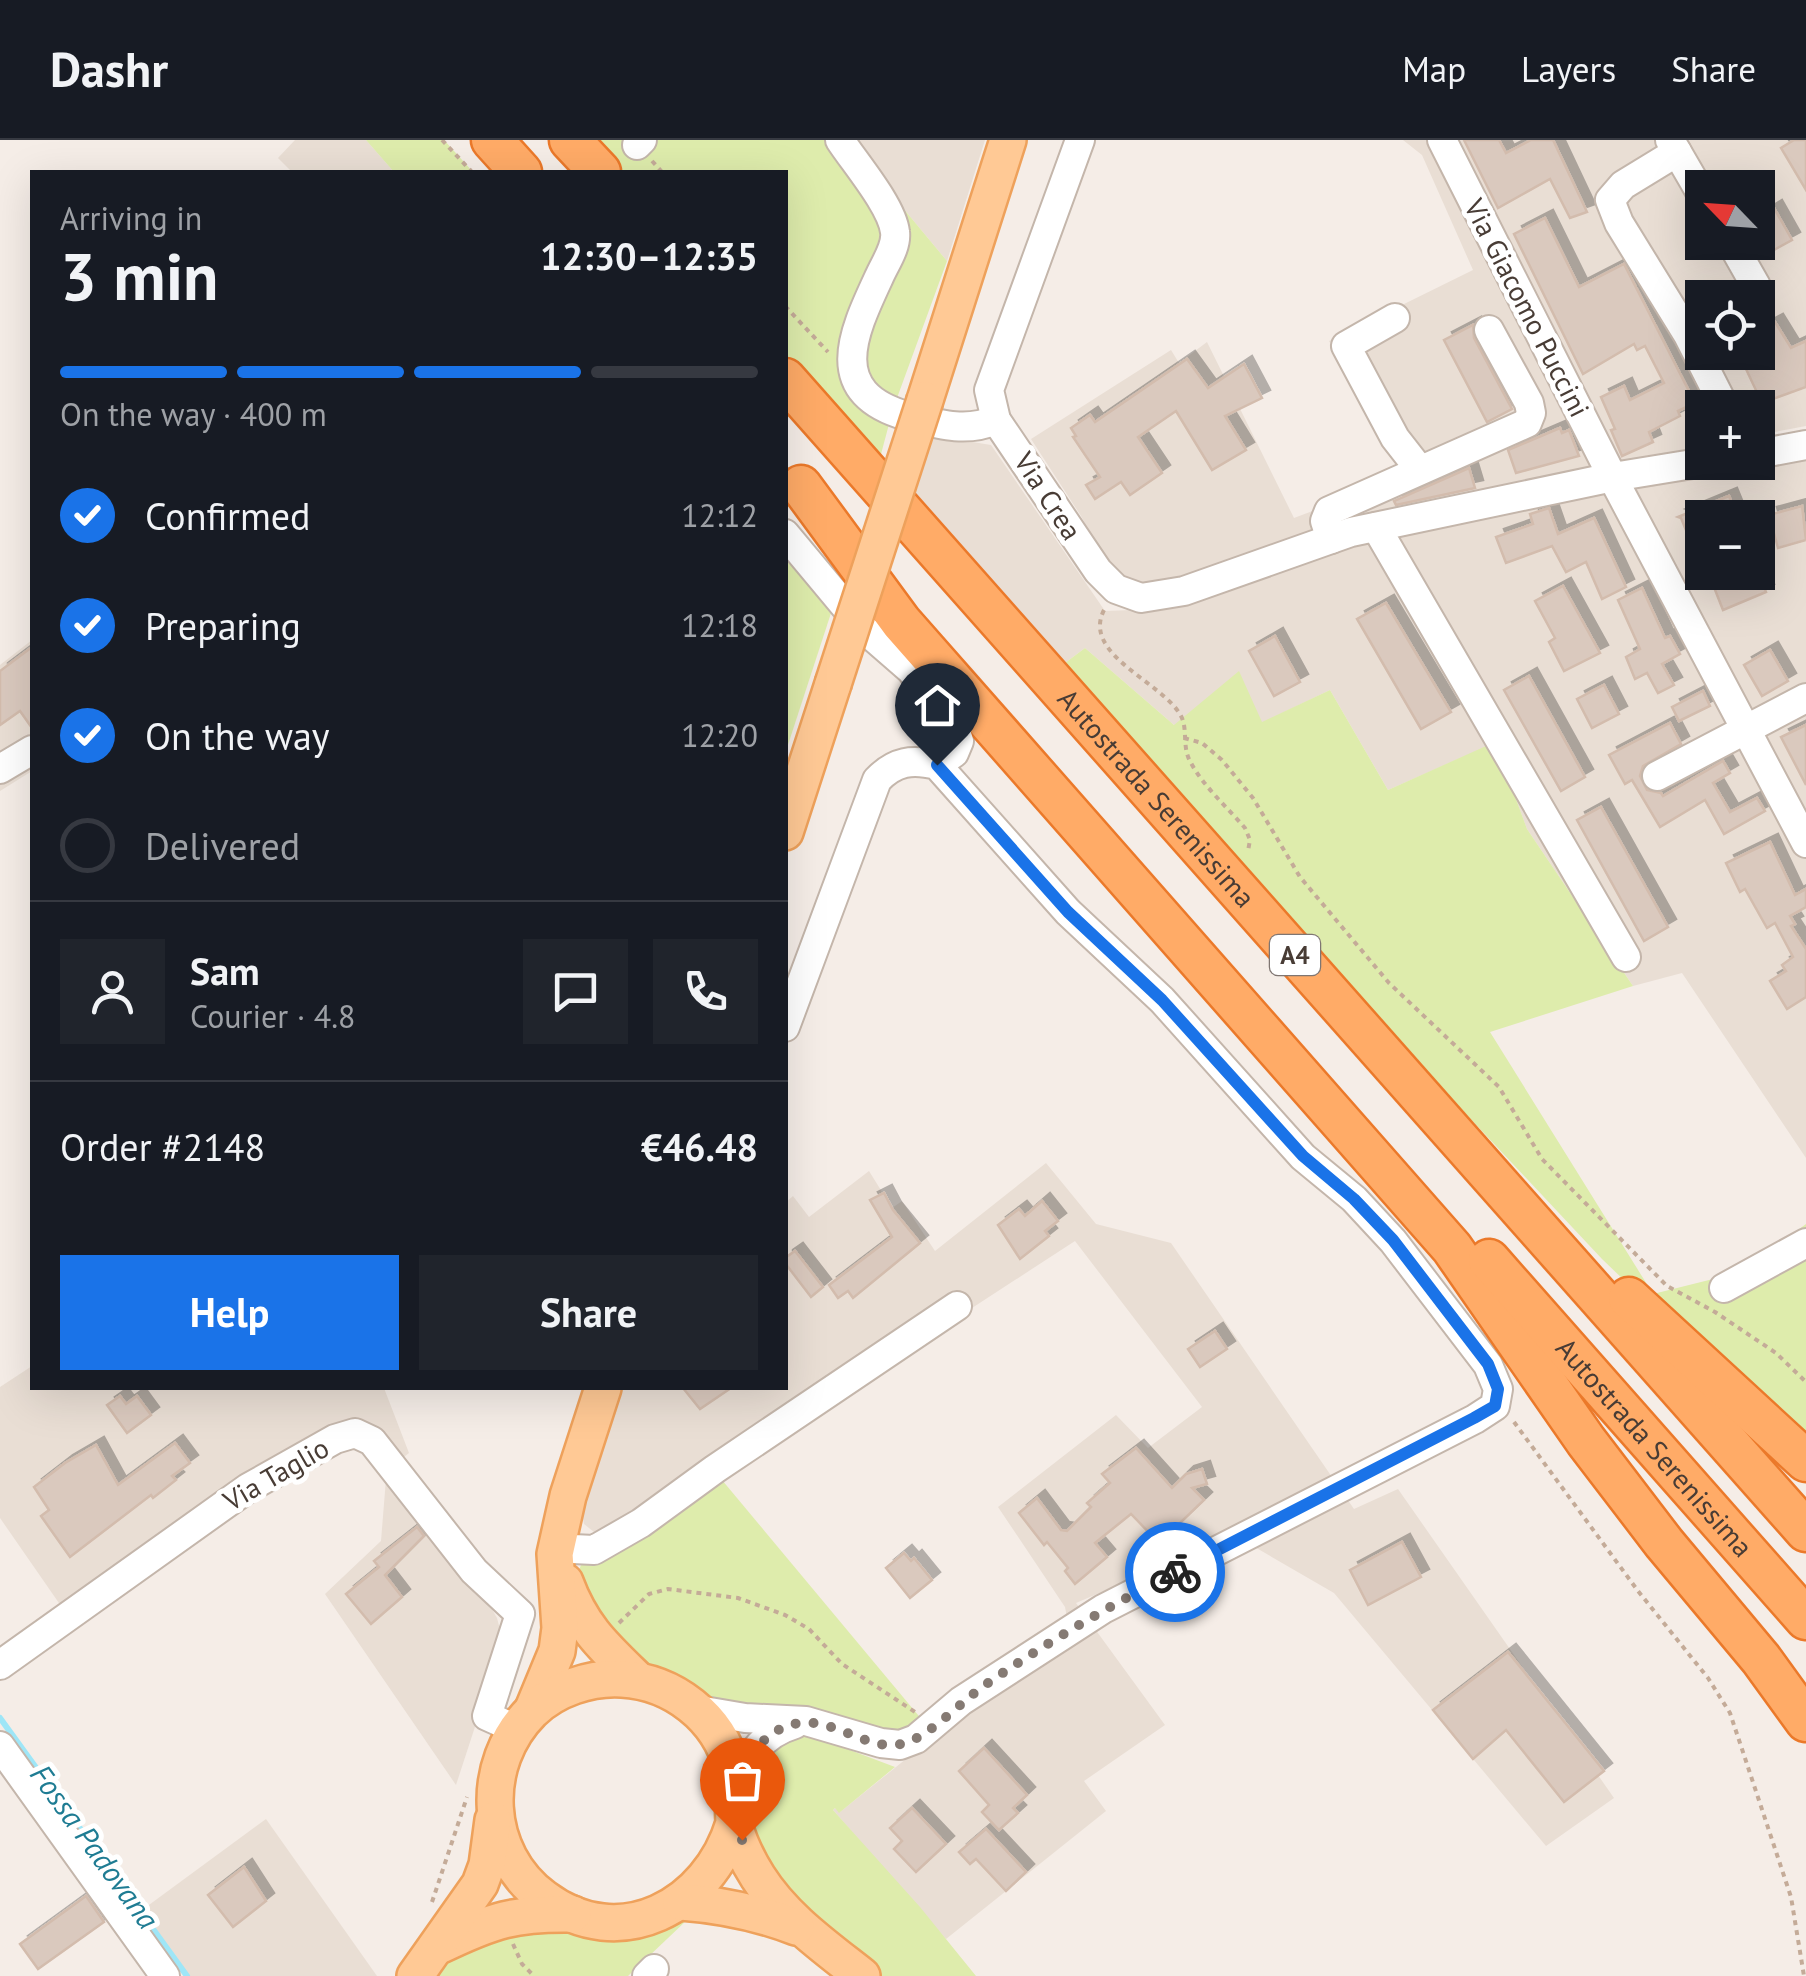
<!DOCTYPE html>
<meta charset="utf-8">
<style>
body{margin:0;font-family:"PT Sans",sans-serif;background:#20242c;color:#f1f3f6;height:100vh;display:flex;flex-direction:column;font-size:38px;white-space:nowrap}
*{box-sizing:border-box;margin:0}
p{font-size:32px;color:#9ea1a6}
.icon{flex:none;width:55px;height:55px;fill:none;stroke:currentColor;stroke-width:2;stroke-linecap:round;stroke-linejoin:round}
.map{position:relative;flex:1;overflow:hidden}
.sheet{position:absolute;left:30px;top:30px;width:758px;height:1220px;display:flex;flex-direction:column;background:#171b24;border-radius:0px;box-shadow:0 10px 40px #0002}
.sheet>*{flex:none}
.needle{width:65px;rotate:295deg}
.tools{position:absolute;left:1685px;top:30px;display:grid;gap:20px}
.tools a{display:grid;place-items:center;width:90px;height:90px;border-radius:0px;background:#171b24;box-shadow:0 10px 40px #0002;font-size:50px}
.pin{position:absolute;display:grid;place-items:center;width:85px;height:85px;color:#fff;margin:-102px -42px;border-radius:50% 50% 50% 0;rotate:-45deg;box-shadow:0 0 10px #0007}
.pin .icon{rotate:45deg}
.courier{position:absolute;display:grid;place-items:center;width:100px;height:100px;margin:-50px;border:8px solid #1a73e8;border-radius:50%;background:#fff;color:#222;box-shadow:0 2px 12px #0007}
.head em{font-style:normal;font-weight:700}
.head div{display:flex;flex-direction:column-reverse}
.head{display:flex;align-items:center;justify-content:space-between;height:170px;padding:0 30px}
h1{font-size:65px;font-weight:700;line-height:75px}
.bar{display:grid;grid-template-columns:repeat(4,1fr);gap:15px 10px;align-content:center;height:120px;padding:0 30px}
.bar i{height:12px;border-radius:8px;background:#363941}
.bar .current{background:#1a73e8}
.bar p{grid-column:span 4}
.line{display:flex;align-items:center;gap:25px;padding:0 30px;border-top:2px solid #363941}
.line div{flex:1}
.round{display:grid;place-items:center;flex:none;width:105px;height:105px;border-radius:0px;background:#20242c}
ol{padding:0 30px;list-style:none}
li{display:flex;align-items:center;gap:30px;height:110px}
li p{margin-inline-start:auto}
li .icon{padding:10px;border-radius:50%;background:#1a73e8;color:#fff;stroke-width:4}
li:last-child{color:#9ea1a6}
li i{width:55px;height:55px;border:5px solid #363941;border-radius:50%}
.primary-button{display:flex;gap:20px;margin-top:auto;padding:20px 30px}
.primary-button a{flex:1;height:115px;border-radius:0px;background:#1a73e8;color:#fff;font-size:40px;font-weight:700;line-height:115px;text-align:center}
.primary-button a+a{background:#20242c;color:#f1f3f6}
header{display:flex;align-items:center;gap:60px;box-sizing:border-box;height:140px;padding:0 50px;background:#171b24;border-bottom:2px solid #363941}
header strong{font-size:48px}
nav{display:flex;gap:55px;margin-inline-start:auto;font-size:35px}
.map>svg:first-child{display:block}
.residential{fill:#e9ded4;fill-rule:evenodd}
.green{fill:#deecac}
.lines{fill:none;stroke-linecap:round;stroke-linejoin:round}
.stream{stroke:#9ee6f7;stroke-width:6}
.building{fill:#dac9be;stroke:#d3bcad;stroke-width:2.5;filter:url(#shadow)}
.minor-casing{stroke:#c4b6ab;stroke-width:32}
.major-casing{stroke:#eea15b;stroke-width:40}
.highway-casing{stroke:#eb792a;stroke-width:45}
.path{stroke:#c4ab98;stroke-width:4;stroke-dasharray:5 5;stroke-linecap:butt}
.minor{stroke:#fff;stroke-width:28}
.major{stroke:#ffc995;stroke-width:35}
.highway{stroke:#ffab67;stroke-width:40}
.major-bridge-casing{stroke:#eea15b;stroke-width:40;stroke-linecap:butt}
.major-bridge{stroke:#ffc995;stroke-width:35}
.done{stroke:#857a73;stroke-width:10;stroke-dasharray:0 18}
.route{stroke:#1a73e8;stroke-width:12}
.labels{text-anchor:middle;stroke-width:10;stroke-linejoin:round;paint-order:stroke}
.shield{fill:#fff;stroke:#7f7672;stroke-width:2.5}
.shield-label{font-size:25px;font-weight:bold;fill:#483c35}
.street-label{font-size:28px;fill:#483c35;stroke:#fff}
.water-label{font-size:30px;font-style:italic;fill:#1f7c93;stroke:#fff}
</style>
<header>
<strong>Dashr</strong>
<nav><a>Map</a><a>Layers</a><a>Share</a></nav>
</header>
<div class="map">
<svg width="1806" height="1836" viewBox="0 0 1806 1836">
<defs>
<filter id="shadow"><feDropShadow dx="8" dy="-8" stdDeviation="0" flood-color="#0004"/></filter>
</defs>
<rect width="100%" height="100%" fill="#f5ede7"/>
<g class="residential">
<path d="M295,0H366L394,32H292L278,18Z"/>
<path d="M852,0H985L947,121L873,32Z"/>
<path d="M1403,0H1806V286L1758,295V268H1702V306L1615,324L1610,322L1470,352L1302,397L1228,419L1216,432L1151,448L1120,438L1104,420L1081,376L1031,299L1171,210L1179,223L1207,202L1294,378L1405,336L1329,201L1473,130L1422,15ZM1702,48H1758V102H1702ZM1702,158H1758V212H1702Z"/>
<path d="M930,295L991,305L1105,471L1160,469L1397,389L1587,351L1640,347L1806,315V1018L1682,833L1633,846L1527,689L1495,603L1388,650L1330,550L1262,583L1174,585L1085,508L1065,523L913,350ZM1702,378H1758V432H1702Z"/>
<path d="M32,500V631L0,651V525Z"/>
<path d="M1046,1023L1096,1084L1171,1103L1354,1369L1398,1349L1614,1658L1546,1706L1334,1453L1234,1395L1076,1463L1165,1585L1084,1641L1106,1671L946,1799L833,1670L835,1668L840,1672L1069,1488L1065,1467L998,1367L1116,1275L1148,1308L1202,1267L1075,1101L972,1168L957,1154L606,1393L594,1392L584,1384L580,1363L612,1248H785L788,1137L785,1063L793,1056L809,1077L869,1031L892,1068L902,1061L935,1111Z"/>
<path d="M32,1226V1248H384L409,1313L390,1328L358,1296L61,1466L0,1378V1247Z"/>
<path d="M386,1339L486,1459L497,1478L503,1501L456,1645L325,1454L381,1401Z"/>
<path d="M266,1679L377,1836H186L138,1773Z"/>
</g>
<g class="green">
<path d="M366,0H444L473,32H394Z"/>
<path d="M593,0H852L873,32L947,121L893,269L880,318L785,213V32H622Z"/>
<path d="M785,383L833,467L785,614Z"/>
<path d="M1085,508L1174,585L1239,531L1262,582L1330,550L1388,650L1495,602L1527,689L1633,846L1490,892L1653,1154L1741,1132L1806,1084V1315L1602,1119L1392,895L1065,523Z"/>
<path d="M722,1340L923,1581L906,1594L719,1571L628,1517L575,1441L581,1425Z"/>
<path d="M792,1593L810,1595L895,1627L839,1673L835,1668L833,1670L920,1767L976,1836H875L775,1751L749,1685L753,1618Z"/>
<path d="M687,1780L628,1836H424L490,1786L618,1793Z"/>
</g>
<g class="lines">
<path class="stream" d="M0,1578L187,1836"/>
</g>
<g class="building">
<path d="M1464,0H1499L1506,13L1531,0H1553L1587,72L1570,78L1550,39L1498,68Z"/>
<path d="M1794,0H1806V50L1781,8Z"/>
<path d="M1774,68L1792,100L1763,116L1758,106V78Z"/>
<path d="M1545,78L1579,147L1624,124L1695,263L1678,271L1680,276L1649,292L1653,302L1622,316L1611,290L1615,289L1601,257L1624,246L1630,260L1664,243L1645,206L1637,210L1634,204L1583,234L1514,94Z"/>
<path d="M1775,182L1791,208L1806,201V247L1762,263L1738,212H1758V191Z"/>
<path d="M1473,185L1474,198L1512,269L1487,282L1444,200Z"/>
<path d="M1187,219L1208,248L1244,224L1262,258L1225,276L1246,310L1212,330L1176,271L1138,297L1162,333L1130,355L1121,342L1095,359L1086,345L1100,337L1073,297L1076,296L1071,288L1090,275L1095,282Z"/>
<path d="M1560,288L1562,293L1569,290L1579,316L1516,333L1508,310Z"/>
<path d="M1469,328L1475,348L1396,365L1394,361Z"/>
<path d="M1729,356L1738,378H1702V429L1681,378L1678,377Z"/>
<path d="M1802,366L1806,400L1778,408L1769,375Z"/>
<path d="M1549,368L1558,394L1594,378L1626,447L1602,459L1586,422L1566,432L1552,406L1506,423L1496,397L1533,384L1530,374Z"/>
<path d="M1708,432H1758L1766,452L1723,470Z"/>
<path d="M1563,446L1600,513L1564,531L1549,502L1555,498L1535,461Z"/>
<path d="M1642,448L1665,498L1670,496L1680,514L1662,524L1674,545L1658,553L1647,533L1635,539L1626,517L1640,509L1618,460Z"/>
<path d="M1386,463L1451,572L1421,589L1357,479Z"/>
<path d="M1275,496L1300,542L1274,556L1249,511Z"/>
<path d="M32,507V588L20,571L0,585V531Z"/>
<path d="M1770,510L1788,541L1762,556L1744,525Z"/>
<path d="M1529,536L1585,637L1561,651L1504,550Z"/>
<path d="M1604,545L1619,574L1592,588L1577,559Z"/>
<path d="M1703,551L1710,566L1679,581L1672,567Z"/>
<path d="M1670,583L1681,604L1643,626L1640,636L1647,650L1661,653L1663,656L1723,621L1730,633L1713,643L1730,672L1757,658L1765,671L1724,694L1705,660L1660,687L1632,640L1625,644L1609,615Z"/>
<path d="M1806,585V645L1781,597Z"/>
<path d="M1601,667L1668,787L1644,801L1577,680Z"/>
<path d="M1770,702L1795,755L1806,749V767L1790,776L1795,784L1791,786L1806,809V857L1787,869L1770,841L1786,831L1782,825L1793,817L1775,783L1767,788L1745,749L1740,752L1726,723Z"/>
<path d="M884,1053L893,1070L920,1103L853,1158L848,1151L838,1158L829,1145L892,1097L870,1060Z"/>
<path d="M1042,1061L1058,1081L1045,1091L1049,1096L1020,1119L998,1085L1019,1069L1025,1076Z"/>
<path d="M795,1111L823,1147L811,1157L785,1123V1118Z"/>
<path d="M1215,1191L1227,1209L1200,1227L1188,1209Z"/>
<path d="M683,1248H731L700,1269Z"/>
<path d="M120,1256L126,1264L137,1256L151,1275L127,1293L107,1265Z"/>
<path d="M175,1303L190,1323L172,1336L176,1340L153,1358L151,1355L70,1417L41,1376L49,1370L34,1347L65,1323L96,1305L118,1345Z"/>
<path d="M1136,1308L1172,1348L1186,1334L1202,1329L1207,1344L1192,1348L1204,1360L1159,1403L1131,1374L1095,1403L1107,1417L1075,1444L1065,1431L1068,1428L1047,1402L1044,1405L1019,1373L1037,1358L1061,1390L1067,1391L1091,1367L1087,1363L1110,1343L1102,1334Z"/>
<path d="M417,1387L424,1396L385,1435L402,1457L371,1484L346,1454L379,1427L374,1421Z"/>
<path d="M1402,1402L1421,1437L1368,1465L1350,1430Z"/>
<path d="M904,1413L911,1421L914,1418L932,1440L910,1458L886,1428Z"/>
<path d="M1508,1512L1604,1631L1564,1662L1506,1590L1473,1619L1433,1570Z"/>
<path d="M984,1608L1027,1655L1013,1668L1018,1673L999,1690L982,1672L989,1665L959,1631Z"/>
<path d="M912,1668L946,1704L916,1732L894,1709L902,1701L890,1688Z"/>
<path d="M986,1689L1026,1732L1006,1751L976,1719L970,1724L959,1712Z"/>
<path d="M244,1727L266,1761L233,1787L208,1755Z"/>
<path d="M86,1756L104,1782L38,1829L20,1804Z"/>
</g>
<g class="lines">
<g class="minor-casing">
<g id="minor">
<path d="M840,0C855,23 892,66 895,92C897,106 886,122 880,135C854,191 823,252 907,276C938,284 965,293 996,280"/>
<path d="M1080,0L989,250L996,280L1098,431L1116,449L1141,458L1184,451L1351,392L1613,337L1705,322"/>
<path d="M1442,0L1618,348L1806,703"/>
<path d="M1670,0L1702,55"/>
<path d="M637,5L642,0"/>
<path d="M1677,12L1623,45L1610,60L1619,83L1688,195L1725,268"/>
<path d="M1731,102L1756,146L1746,158"/>
<path d="M1395,178L1346,206L1395,298L1420,330"/>
<path d="M1758,314L1806,305"/>
<path d="M1376,387L1626,817"/>
<path d="M785,394L865,490L911,530L954,586L959,601L954,613L937,625"/>
<path d="M1331,399L1325,381L1329,371L1527,283L1531,273L1529,263L1489,190"/>
<path d="M0,629L32,610"/>
<path d="M1657,636L1806,558"/>
<path d="M1724,1148L1806,1103"/>
<path d="M557,1403L573,1409L594,1410L641,1383L715,1329L957,1166"/>
<path d="M0,1525L248,1348L335,1299L355,1293L372,1301L474,1431L520,1474L487,1576L516,1589"/>
<path d="M698,1570L745,1578L806,1581L881,1603L900,1605L916,1599L961,1561L1103,1469L1475,1279L1495,1266L1498,1249L1488,1225L1393,1101L1354,1059L1303,1017L1162,860L1068,772L937,625C912,619 895,621 877,640L785,887"/>
<path d="M0,1606L165,1836"/>
<path d="M738,1654C746,1618 759,1595 795,1584"/>
<path d="M647,1836L654,1829"/>
</g>
</g>
<g class="major-casing">
<g id="major">
<path d="M925,260L1008,0"/>
<path d="M785,692L833,544"/>
<path d="M565,1442C582,1488 604,1507 638,1540"/>
<path d="M533,1569L557,1511L560,1488L555,1414L568,1356L603,1248"/>
<path d="M734,1683C709,1766 620,1815 544,1758C483,1713 479,1624 532,1571C555,1549 590,1537 622,1539C673,1542 719,1577 732,1628C737,1646 732,1663 734,1681C736,1698 749,1723 758,1737C784,1778 824,1806 862,1836"/>
<path d="M681,1762C722,1765 757,1772 796,1787"/>
<path d="M441,1805C493,1780 515,1773 573,1774"/>
<path d="M415,1836L480,1744L487,1725L493,1680"/>
</g>
</g>
<g class="highway-casing">
<g id="highway">
<path d="M492,0L521,32"/>
<path d="M570,0L600,32"/>
<path id="s1" d="M785,239L1806,1391"/>
<path d="M801,346L901,482L1452,1108L1586,1301L1664,1403L1761,1519L1806,1581"/>
<path id="s2" d="M1489,1120L1806,1479"/>
<path d="M1629,1158L1806,1321"/>
</g>
</g>
<g class="path">
<path d="M442,0L472,32"/>
<path d="M652,21L662,32"/>
<path d="M785,166L828,212"/>
<path d="M1104,470C1081,515 1163,542 1181,576C1188,589 1182,607 1190,621C1202,645 1227,667 1245,688L1250,700L1248,711"/>
<path d="M1184,598L1202,603L1222,620L1253,658L1300,737L1389,843L1499,947L1542,1019L1667,1146L1715,1172L1776,1213L1806,1242"/>
<path d="M1514,1282L1638,1451L1708,1538L1730,1573L1791,1757L1804,1836"/>
<path d="M619,1483L649,1454L668,1449L738,1458L785,1475L809,1489L842,1524L915,1572"/>
<path d="M432,1762L467,1657"/>
<path d="M513,1804L522,1824L534,1836"/>
</g>
<use href="#minor" class="minor"/>
<use href="#major" class="major"/>
<use href="#highway" class="highway"/>
<g class="major-bridge-casing">
<path id="major-bridge" d="M833,544L925,260"/>
</g>
<use href="#major-bridge" class="major-bridge"/>
</g>
<g class="lines">
<path class="done" d="M742,1700C728,1667 739,1620 768,1597C820,1556 861,1617 905,1603C931,1595 962,1561 985,1545C1046,1503 1109,1466 1175,1432"/>
<path class="route" d="M937,625L1068,772L1162,860L1303,1016L1354,1059L1393,1100L1488,1224L1498,1249L1495,1266L1474,1278L1175,1432"/>
</g>
<g class="labels">
<rect class="shield" x="1270" y="795" width="50" height="40" rx="8"/>
<g class="shield-label">
<text x="1295" y="824">A4</text>
</g>
<g class="street-label">
<text transform="translate(1527 168) rotate(63)" y="10">Via Giacomo Puccini</text>
<text transform="translate(1048 356) rotate(57)" y="10">Via Crea</text>
<text dy="10" stroke="none"><textPath href="#s1" startOffset="560">Autostrada Serenissima</textPath></text>
<text dy="10" stroke="none"><textPath href="#s2" startOffset="250">Autostrada Serenissima</textPath></text>
<text transform="translate(276 1334) rotate(-30)" y="10">Via Taglio</text>
</g>
<g class="water-label">
<text transform="translate(94 1707) rotate(54)" y="10">Fossa Padovana</text>
</g>
</g>
</svg>
<div class="tools">
<a><svg class="needle" viewBox="-14 -14 28 28"><path d="M0-13l5 13h-10z" fill="#e53935"/><path d="M0 13l5-13h-10z" fill="#9ea1a6"/></svg></a>
<a><svg class="icon" aria-label="locate" viewBox="0 0 24 24"><circle cx="12" cy="12" r="6"/><path d="M12 2v4M12 18v4M2 12h4M18 12h4"/></svg></a>
<a>+</a>
<a>−</a>
</div>
<div class="pin" style="left:742px;top:1700px;background:#ea580c"><svg class="icon" aria-label="bag" viewBox="0 0 24 24"><path d="M5 8h14l-1 12H6zM9 8a3 3 0 0 1 6 0"/></svg></div>
<div class="pin" style="left:937px;top:625px;background:#1f2937"><svg class="icon" aria-label="home" viewBox="0 0 24 24"><path d="M3 11l9-7 9 7M6 9v11h12V9"/></svg></div>
<div class="courier" style="left:1175px;top:1432px"><svg class="icon" aria-label="bike" viewBox="0 0 24 24"><circle cx="6" cy="16" r="4"/><circle cx="18" cy="16" r="4"/><path d="M6 16l4-8h5l3 8M10 8l3 8H6M13 5h3"/></svg></div>
<section class="sheet">
<div class="head"><div><h1>3 min</h1><p>Arriving in</p></div><em>12:30–12:35</em></div>
<div class="bar"><i class="current"></i><i class="current"></i><i class="current"></i><i></i><p>On the way · 400 m</p></div>
<ol>
<li><svg class="icon" aria-label="check" viewBox="0 0 24 24"><path d="M5 12l5 5 9-10"/></svg>Confirmed<p>12:12</p></li>
<li><svg class="icon" aria-label="check" viewBox="0 0 24 24"><path d="M5 12l5 5 9-10"/></svg>Preparing<p>12:18</p></li>
<li><svg class="icon" aria-label="check" viewBox="0 0 24 24"><path d="M5 12l5 5 9-10"/></svg>On the way<p>12:20</p></li>
<li><i></i>Delivered</li>
</ol>
<div class="line" style="height:180px"><a class="round"><svg class="icon" aria-label="person" viewBox="0 0 24 24"><circle cx="12" cy="8" r="4"/><path d="M4 21q1-7 8-7t8 7"/></svg></a><div><b>Sam</b><p>Courier · 4.8</p></div><a class="round"><svg class="icon" aria-label="chat" viewBox="0 0 24 24"><path d="M4 5h16v11H9l-5 4z"/></svg></a><a class="round"><svg class="icon" aria-label="phone" viewBox="0 0 24 24"><path d="M5 4h4l2 5-3 2q2 4 5 5l2-3 5 2v4C11 20 4 13 5 4z"/></svg></a></div>
<div class="line" style="height:130px"><div>Order #2148</div><b>€46.48</b></div>
<div class="primary-button"><a>Help</a><a>Share</a></div>
</section>
</div>
